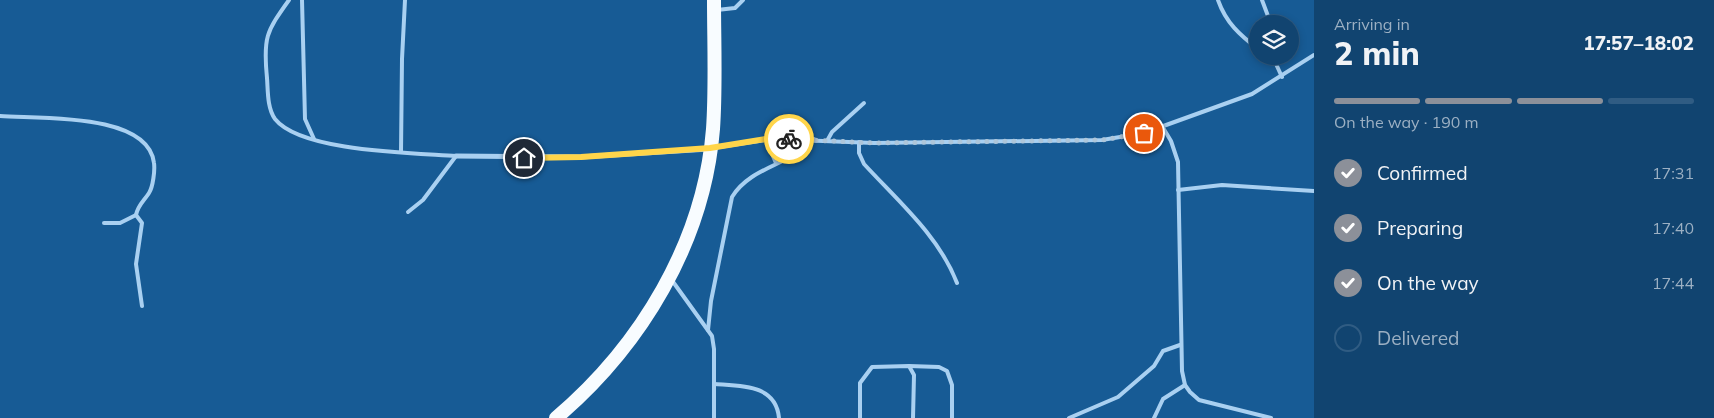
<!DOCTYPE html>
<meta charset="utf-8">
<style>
body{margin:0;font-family:Mulish,sans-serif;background:#1e4e78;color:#f1f3f6;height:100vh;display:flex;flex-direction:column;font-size:19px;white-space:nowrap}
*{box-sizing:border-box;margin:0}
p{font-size:16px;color:#9cb0c3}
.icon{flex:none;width:28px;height:28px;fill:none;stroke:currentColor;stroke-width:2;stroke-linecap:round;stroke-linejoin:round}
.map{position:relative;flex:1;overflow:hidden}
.details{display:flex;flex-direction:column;background:#114470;width:400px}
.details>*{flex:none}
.fabs{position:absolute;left:1249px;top:15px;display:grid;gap:10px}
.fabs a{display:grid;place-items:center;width:50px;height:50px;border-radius:50%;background:#114470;box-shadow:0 2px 8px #0003,0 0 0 1px #305c83;font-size:25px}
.pin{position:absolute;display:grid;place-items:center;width:42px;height:42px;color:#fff;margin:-21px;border:2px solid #fff;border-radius:50%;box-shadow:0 1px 5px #0007}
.courier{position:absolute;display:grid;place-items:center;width:50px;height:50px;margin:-25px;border:4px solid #ffd54a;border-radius:50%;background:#fff;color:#222;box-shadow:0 1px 6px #0007}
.summary em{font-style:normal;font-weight:800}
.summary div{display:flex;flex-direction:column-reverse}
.summary{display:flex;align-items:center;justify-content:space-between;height:85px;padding:0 20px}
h1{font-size:32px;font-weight:800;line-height:38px}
.bar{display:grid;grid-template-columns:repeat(4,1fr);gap:8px 5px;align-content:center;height:60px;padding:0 20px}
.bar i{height:6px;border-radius:4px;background:#305c83}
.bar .selected{background:#8c9099}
.bar p{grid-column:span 4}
ol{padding:0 20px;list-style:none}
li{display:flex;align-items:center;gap:15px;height:55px}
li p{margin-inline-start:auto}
li .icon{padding:5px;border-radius:50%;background:#8c9099;color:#fff;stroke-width:4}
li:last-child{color:#9cb0c3}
li i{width:28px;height:28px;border:2px solid #305c83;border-radius:50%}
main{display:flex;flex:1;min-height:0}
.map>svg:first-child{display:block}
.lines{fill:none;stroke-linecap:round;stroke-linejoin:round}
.service{stroke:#a9d0f1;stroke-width:4}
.minor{stroke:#a9d0f1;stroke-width:5}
.trunk{stroke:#f8fcff;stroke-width:14}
.done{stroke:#aec6da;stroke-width:5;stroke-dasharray:0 9}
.route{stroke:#ffd54a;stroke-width:6}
</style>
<main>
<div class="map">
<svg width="1314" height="418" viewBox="0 0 1314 418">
<rect width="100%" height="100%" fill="#175b95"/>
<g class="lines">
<g class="service">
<path d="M289,0C266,32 263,38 267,78C268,90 267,108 275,119C301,152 415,153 456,156"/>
<path d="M302,0L305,119L314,139"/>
<path d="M1218,0C1226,23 1240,35 1258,49"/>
<path d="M1262,0L1271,24"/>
<path d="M717,10L735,8L743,0"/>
<path d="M1266,56L1276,64L1282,77"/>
<path d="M0,116C38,119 148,112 154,163C155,170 153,187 149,193C144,201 138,205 136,215L142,223L136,264L142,306"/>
<path d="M1162,126L1171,141L1178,162L1182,371L1185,385L1190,392L1199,400L1271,418"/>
<path d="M772,139V154L776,163"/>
<path d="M827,141L832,132L864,103"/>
<path d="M859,142V153L864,164C898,201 939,236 957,283"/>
<path d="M713,148L772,139L874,143L1102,140L1144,133L1252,94L1314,55"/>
<path d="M401,152L402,59L405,0"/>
<path d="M1178,190L1222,185L1314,191"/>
<path d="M408,212L423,200L456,156"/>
<path d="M104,223H120L136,215"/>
<path d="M671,279L712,336L714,349V418"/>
<path d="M708,330L711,301L732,197C751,166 792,165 814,139"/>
<path d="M909,366L939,367L947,371L952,385V418"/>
<path d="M714,384C741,386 776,384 779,418"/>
<path d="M860,418V383L872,367L909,366L914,375L913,418"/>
<path d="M1069,418L1118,397L1154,366L1163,351L1180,345"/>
<path d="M1154,418L1163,399L1185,385"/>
</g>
<path class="minor" d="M456,156L581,157L709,149"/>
<path class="trunk" d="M556,418C641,346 704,242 713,129C716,86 714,43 714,0"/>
</g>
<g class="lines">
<path class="done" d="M789,139L874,143L1102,140L1144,133"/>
<path class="route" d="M524,158L581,157L710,148L772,138L789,139"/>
</g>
</svg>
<div class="fabs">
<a><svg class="icon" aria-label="layers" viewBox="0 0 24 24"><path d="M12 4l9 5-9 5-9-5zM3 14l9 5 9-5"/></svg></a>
</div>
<div class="pin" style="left:1144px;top:133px;background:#ea580c"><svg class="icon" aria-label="bag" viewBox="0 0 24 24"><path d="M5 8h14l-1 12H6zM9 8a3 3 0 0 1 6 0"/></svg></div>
<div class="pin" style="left:524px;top:158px;background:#1f2937"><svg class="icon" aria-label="home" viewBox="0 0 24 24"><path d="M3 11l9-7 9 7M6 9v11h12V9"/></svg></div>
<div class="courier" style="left:789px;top:139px"><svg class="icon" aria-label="bike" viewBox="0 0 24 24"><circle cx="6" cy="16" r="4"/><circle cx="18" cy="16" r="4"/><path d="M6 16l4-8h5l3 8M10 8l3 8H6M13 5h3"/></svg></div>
</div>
<section class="details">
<div class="summary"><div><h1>2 min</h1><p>Arriving in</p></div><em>17:57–18:02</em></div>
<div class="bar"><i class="selected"></i><i class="selected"></i><i class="selected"></i><i></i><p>On the way · 190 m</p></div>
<ol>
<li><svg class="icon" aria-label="check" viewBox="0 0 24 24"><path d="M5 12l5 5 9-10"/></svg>Confirmed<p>17:31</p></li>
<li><svg class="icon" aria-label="check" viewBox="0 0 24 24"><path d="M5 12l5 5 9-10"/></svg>Preparing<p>17:40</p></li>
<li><svg class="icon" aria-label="check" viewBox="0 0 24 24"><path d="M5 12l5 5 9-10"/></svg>On the way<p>17:44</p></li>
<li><i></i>Delivered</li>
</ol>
</section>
</main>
